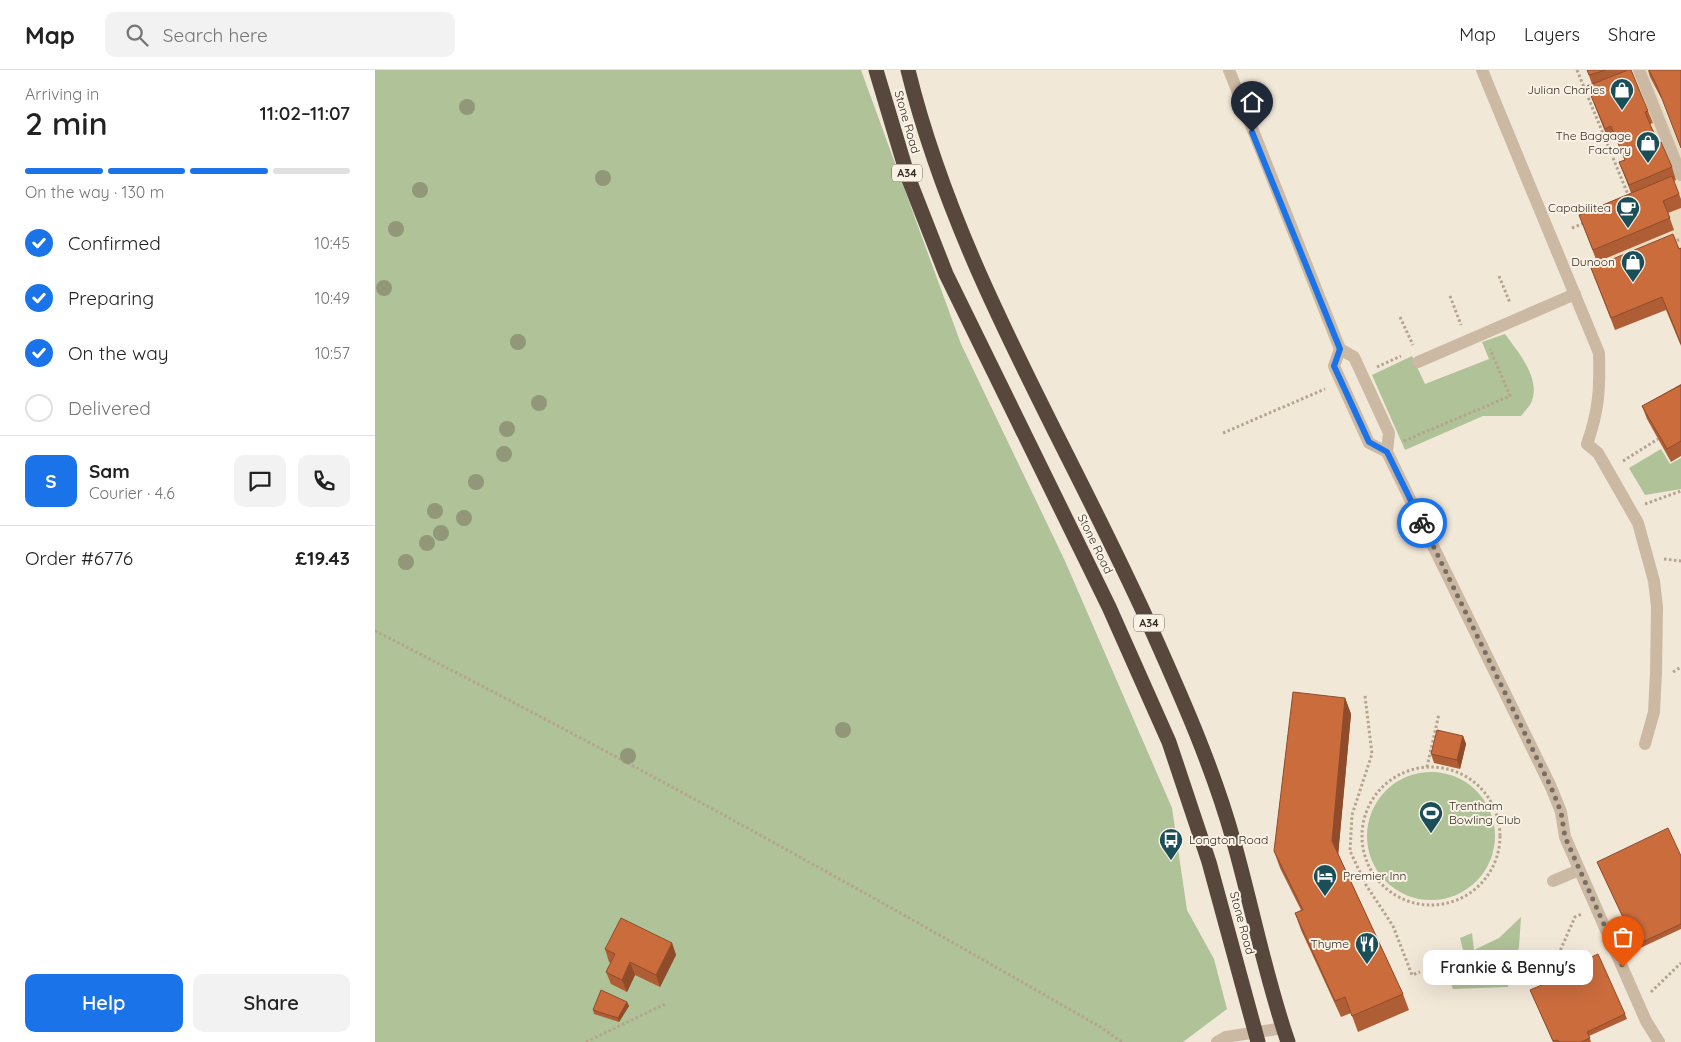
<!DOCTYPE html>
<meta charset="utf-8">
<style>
body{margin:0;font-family:Quicksand,sans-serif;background:#f2f2f2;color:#222;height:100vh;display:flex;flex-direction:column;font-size:19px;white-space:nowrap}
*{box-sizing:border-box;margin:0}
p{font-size:16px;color:#767676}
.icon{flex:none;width:28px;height:28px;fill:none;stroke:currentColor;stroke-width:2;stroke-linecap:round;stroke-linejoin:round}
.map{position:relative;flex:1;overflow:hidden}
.sheet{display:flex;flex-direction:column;background:#fff;width:375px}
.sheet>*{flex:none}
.pin{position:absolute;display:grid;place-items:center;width:42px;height:42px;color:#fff;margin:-51px -21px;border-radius:50% 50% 50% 0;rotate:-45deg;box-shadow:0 0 5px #0007}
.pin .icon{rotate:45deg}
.courier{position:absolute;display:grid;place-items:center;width:50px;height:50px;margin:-25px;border:4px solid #1a73e8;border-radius:50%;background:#fff;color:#222;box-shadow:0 1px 6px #0007}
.bubble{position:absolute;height:35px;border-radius:10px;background:#fff;box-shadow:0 5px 20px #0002;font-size:16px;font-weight:600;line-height:35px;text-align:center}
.head em{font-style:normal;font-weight:600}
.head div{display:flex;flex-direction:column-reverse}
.head{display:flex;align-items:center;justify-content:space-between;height:85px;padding:0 25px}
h1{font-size:32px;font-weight:600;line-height:38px}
.bar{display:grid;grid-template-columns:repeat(4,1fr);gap:8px 5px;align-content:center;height:60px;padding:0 25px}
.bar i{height:6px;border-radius:4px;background:#e0e0e0}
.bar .current{background:#1a73e8}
.bar p{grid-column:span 4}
.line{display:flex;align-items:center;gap:12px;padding:0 25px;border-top:1px solid #e0e0e0}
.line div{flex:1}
.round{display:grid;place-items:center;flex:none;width:52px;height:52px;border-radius:10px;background:#f2f2f2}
ol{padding:0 25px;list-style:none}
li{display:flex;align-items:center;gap:15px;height:55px}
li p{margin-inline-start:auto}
li .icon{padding:5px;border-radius:50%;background:#1a73e8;color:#fff;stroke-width:4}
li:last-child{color:#767676}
li i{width:28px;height:28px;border:2px solid #e0e0e0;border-radius:50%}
.action{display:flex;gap:10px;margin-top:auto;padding:10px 25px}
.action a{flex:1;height:58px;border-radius:10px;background:#1a73e8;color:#fff;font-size:20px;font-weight:600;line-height:58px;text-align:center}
.action a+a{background:#f2f2f2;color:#222}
header{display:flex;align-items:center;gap:30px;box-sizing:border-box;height:70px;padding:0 25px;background:#fff;border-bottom:1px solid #e0e0e0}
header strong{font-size:24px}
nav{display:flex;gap:28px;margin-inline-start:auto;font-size:18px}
.search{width:350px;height:45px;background:#f2f2f2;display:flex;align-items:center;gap:12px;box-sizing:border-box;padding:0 18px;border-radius:10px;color:#767676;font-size:19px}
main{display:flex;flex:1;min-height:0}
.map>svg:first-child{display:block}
.green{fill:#b0c298}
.plaza{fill:#ebdbbf}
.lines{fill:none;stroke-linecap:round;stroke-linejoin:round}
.path{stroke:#b6a38e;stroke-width:3;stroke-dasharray:2.5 2.5;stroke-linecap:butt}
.minor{stroke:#cbb9a4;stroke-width:12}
.highway{stroke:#57473d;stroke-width:15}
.tree{fill:#919778}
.wall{fill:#af5d34}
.shaded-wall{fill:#8e4c2b}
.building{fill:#cb6c3d;stroke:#8e4c2b}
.done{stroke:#786e64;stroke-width:5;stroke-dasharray:0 9}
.route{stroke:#1a73e8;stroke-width:6}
.labels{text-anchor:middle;stroke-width:4;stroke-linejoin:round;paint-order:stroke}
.shield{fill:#faf2e5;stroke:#71675f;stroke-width:1}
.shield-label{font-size:11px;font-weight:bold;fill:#362c26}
.poi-label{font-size:12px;fill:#362c26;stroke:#faf2e5;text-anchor:end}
.street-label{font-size:12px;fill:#362c26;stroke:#faf2e5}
</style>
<header>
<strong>Map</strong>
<div class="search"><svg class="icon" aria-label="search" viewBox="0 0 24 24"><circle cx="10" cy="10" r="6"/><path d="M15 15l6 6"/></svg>Search here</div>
<nav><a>Map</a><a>Layers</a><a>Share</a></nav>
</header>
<main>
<section class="sheet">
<div class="head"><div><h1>2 min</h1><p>Arriving in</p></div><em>11:02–11:07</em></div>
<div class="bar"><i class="current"></i><i class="current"></i><i class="current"></i><i></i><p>On the way · 130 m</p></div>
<ol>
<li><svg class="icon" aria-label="check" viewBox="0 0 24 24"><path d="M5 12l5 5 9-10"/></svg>Confirmed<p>10:45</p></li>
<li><svg class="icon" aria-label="check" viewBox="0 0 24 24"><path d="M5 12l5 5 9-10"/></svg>Preparing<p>10:49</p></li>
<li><svg class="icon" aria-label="check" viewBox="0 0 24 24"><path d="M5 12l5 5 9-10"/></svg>On the way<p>10:57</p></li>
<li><i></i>Delivered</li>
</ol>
<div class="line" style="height:90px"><b class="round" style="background:#1a73e8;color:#fff">S</b><div><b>Sam</b><p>Courier · 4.6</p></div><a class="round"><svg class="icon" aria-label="chat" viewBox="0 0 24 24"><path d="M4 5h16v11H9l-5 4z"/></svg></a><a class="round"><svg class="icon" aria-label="phone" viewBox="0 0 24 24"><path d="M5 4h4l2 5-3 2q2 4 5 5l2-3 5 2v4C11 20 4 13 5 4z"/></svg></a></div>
<div class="line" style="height:65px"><div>Order #6776</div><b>£19.43</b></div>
<div class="action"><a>Help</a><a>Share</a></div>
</section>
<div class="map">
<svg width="1306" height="972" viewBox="0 0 1306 972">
<rect width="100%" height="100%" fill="#f2e8d8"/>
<g class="green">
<path d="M0,0H486L586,274L690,491L797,738L812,840L839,889L852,939L808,972H0Z"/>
<path d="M1130,264C1143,282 1167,309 1156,333C1154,337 1149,342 1146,346H1108L1030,380L997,305L1037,286L1050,314L1114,289L1107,272Z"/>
<path d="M1286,379L1295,394L1306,388V419L1270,425L1254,398Z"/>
<circle cx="1056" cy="766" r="64"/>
<path d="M1146,847L1144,877L1133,917L1078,919L1068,894L1089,884L1085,868L1097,863L1099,880L1124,868Z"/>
</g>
<g class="plaza">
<path d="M1251,0H1279L1275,7L1306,80V130L1299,111L1301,110L1288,86L1275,55L1277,54L1255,13Z"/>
<path d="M1306,138V186L1242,201L1220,210L1215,197L1292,143Z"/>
</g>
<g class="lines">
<g class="path">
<path d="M1202,0L1254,127"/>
<path d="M1197,158L1209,153"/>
<path d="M1297,172L1306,169"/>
<path d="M1124,206L1135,233"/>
<path d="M1075,226L1086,255"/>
<path d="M1025,247L1038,275"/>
<path d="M1002,297L1026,286"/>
<path d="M848,363L950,319"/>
<path d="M1029,371L1135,326L1115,279"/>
<path d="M1248,391L1283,369"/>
<path d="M1270,434L1306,421"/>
<path d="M1289,489L1306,491"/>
<path d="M0,561C246,686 488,820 727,958L747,972"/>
<path d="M1298,602L1306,597"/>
<path d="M990,626L997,684L977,745L975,781L991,815L1018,856L1037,905L1045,902"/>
<path d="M1052,697L1064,644"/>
<circle cx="1056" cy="766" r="69"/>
<path d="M1065,897L1075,894L1111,898L1130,893L1158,898L1181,890L1200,847L1207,844"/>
<path d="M1276,922L1306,893"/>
<path d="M211,972L290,934"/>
</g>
<g class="minor">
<path d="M854,0L965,279L979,287L1014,363L1012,382L1176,717L1186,742L1190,767L1271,951L1284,972"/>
<path d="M1107,0L1224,283C1225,319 1224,340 1212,374L1223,383L1263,453L1279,511L1282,537L1281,603L1279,642L1270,674"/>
<path d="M1264,0L1306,105"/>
<path d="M965,279L959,296L994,373L1012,382"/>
<path d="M1043,292L1200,224"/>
<path d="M1178,811L1204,800"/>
<path d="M842,972L851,967L908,958"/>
</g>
<g class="highway">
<path d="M501,0L533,107L571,204L734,537L794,672L834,792L883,972"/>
<path d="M533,0C582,200 695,376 778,563C808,630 838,698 858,769C877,836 890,906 913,972"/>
</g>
</g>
<g class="tree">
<circle cx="92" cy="37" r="8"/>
<circle cx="228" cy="108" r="8"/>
<circle cx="45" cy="120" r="8"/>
<circle cx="21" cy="159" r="8"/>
<circle cx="9" cy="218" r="8"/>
<circle cx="143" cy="272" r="8"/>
<circle cx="164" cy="333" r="8"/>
<circle cx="132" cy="359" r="8"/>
<circle cx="129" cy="384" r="8"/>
<circle cx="101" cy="412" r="8"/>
<circle cx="60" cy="441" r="8"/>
<circle cx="89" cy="448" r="8"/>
<circle cx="66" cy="463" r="8"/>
<circle cx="52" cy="473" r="8"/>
<circle cx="31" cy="492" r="8"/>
<circle cx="468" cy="660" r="8"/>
<circle cx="253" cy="686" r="8"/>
<circle cx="1096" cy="901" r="8"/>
</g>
<g class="wall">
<path d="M1212,0H1251L1273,41L1278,53L1275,54L1284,73L1297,97L1301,110L1299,111L1306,129V138L1293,143L1299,160L1222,192L1204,145L1256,123L1244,92L1250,90L1241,69L1234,72L1212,16L1217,14Z"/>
<path d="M1273,0H1306L1286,28L1275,7Z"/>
<path d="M1306,178V276L1291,240L1240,260L1216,198Z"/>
<path d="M1306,314V386L1296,392L1272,349L1267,336Z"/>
<path d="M970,628L976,644L963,784L1028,924L1034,940L983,962L976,943L966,947L926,860L920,843L926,840L905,798L899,781Z"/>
<path d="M1088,666L1091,674L1085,699L1059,693L1056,684Z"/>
<path d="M1306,786V859L1263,879L1222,792Z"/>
<path d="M297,873L301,885L285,917L260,905L252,922L236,914L231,902L236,893L234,892L230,879Z"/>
<path d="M1157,924L1250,944L1252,949L1214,966L1216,972H1178Z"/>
<path d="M252,932L254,936L244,952L219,944L218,940Z"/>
</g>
<g class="shaded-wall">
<path d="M970,628L976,644L963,787L957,771Z"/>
<path d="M1088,666L1091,674L1085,699L1082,690Z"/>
<path d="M297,873L301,885L285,917L281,905Z"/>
<path d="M255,892L260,905L252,922L247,910Z"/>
<path d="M252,932L254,936L244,952L243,948Z"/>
</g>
<g class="building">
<path d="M1212,0H1231L1214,5Z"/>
<path d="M1253,0H1256L1273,41L1270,42L1277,59L1284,73L1286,72L1297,97L1254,115L1244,92L1250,90L1236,56L1230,59L1212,16Z"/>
<path d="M1274,0H1306V78L1282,16Z"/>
<path d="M1297,106L1304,124L1288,131L1295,148L1218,180L1204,145Z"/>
<path d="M1298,164L1304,179L1306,178V274L1287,227L1236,248L1216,198Z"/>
<path d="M1306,315V371L1292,379L1267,336Z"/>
<path d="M918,622L970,628L957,771L1028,924L977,946L970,927L960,931L920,843L928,840L899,781Z"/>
<path d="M1062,660L1088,666L1082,690L1056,684Z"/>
<path d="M1293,758L1306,786V854L1261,875L1222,792Z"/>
<path d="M246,848L297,873L281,905L255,892L247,910L231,902L240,884L230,879Z"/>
<path d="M1223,884L1250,944L1212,962L1215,968L1206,972H1184L1183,970L1178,971L1155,920L1183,908L1181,903Z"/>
<path d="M226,920L252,932L243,948L218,940Z"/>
</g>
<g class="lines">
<path class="done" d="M1047,453L1176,717L1186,742L1190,767L1248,897"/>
<path class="route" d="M877,62L965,279L959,296L994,372L1012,382L1047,453"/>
</g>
<defs>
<g id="shop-pin" transform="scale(1.25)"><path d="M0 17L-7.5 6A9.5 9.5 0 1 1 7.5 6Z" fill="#1a4f59" stroke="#faf2e5"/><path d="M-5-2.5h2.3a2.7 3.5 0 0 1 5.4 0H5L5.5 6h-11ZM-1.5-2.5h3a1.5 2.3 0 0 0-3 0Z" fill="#fff"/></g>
<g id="cafe-pin" transform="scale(1.25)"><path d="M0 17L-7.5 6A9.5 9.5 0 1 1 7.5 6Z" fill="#1a4f59" stroke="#faf2e5"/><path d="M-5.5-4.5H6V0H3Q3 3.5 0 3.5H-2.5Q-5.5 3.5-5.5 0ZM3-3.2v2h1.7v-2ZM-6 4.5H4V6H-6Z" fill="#fff"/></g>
<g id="stadium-pin" transform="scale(1.25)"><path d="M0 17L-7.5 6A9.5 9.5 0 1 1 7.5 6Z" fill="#1a4f59" stroke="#faf2e5"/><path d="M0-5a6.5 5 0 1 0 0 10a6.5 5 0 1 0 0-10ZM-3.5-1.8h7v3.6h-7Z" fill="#fff"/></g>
<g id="bus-pin" transform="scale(1.25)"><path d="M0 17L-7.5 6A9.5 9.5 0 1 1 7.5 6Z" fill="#1a4f59" stroke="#faf2e5"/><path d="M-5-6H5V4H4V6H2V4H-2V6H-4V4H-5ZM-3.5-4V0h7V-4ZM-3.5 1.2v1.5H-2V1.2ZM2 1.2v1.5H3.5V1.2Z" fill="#fff"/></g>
<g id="hotel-pin" transform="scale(1.25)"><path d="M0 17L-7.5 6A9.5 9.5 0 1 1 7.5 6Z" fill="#1a4f59" stroke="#faf2e5"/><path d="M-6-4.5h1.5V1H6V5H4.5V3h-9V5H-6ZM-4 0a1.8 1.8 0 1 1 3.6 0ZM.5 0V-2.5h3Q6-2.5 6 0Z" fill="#fff"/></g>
<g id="restaurant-pin" transform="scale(1.25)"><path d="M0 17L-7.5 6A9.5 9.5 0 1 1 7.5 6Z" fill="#1a4f59" stroke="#faf2e5"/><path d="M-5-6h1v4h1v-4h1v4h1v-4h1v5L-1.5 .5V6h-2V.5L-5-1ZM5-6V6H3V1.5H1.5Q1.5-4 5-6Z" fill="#fff"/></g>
</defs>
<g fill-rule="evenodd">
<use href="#shop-pin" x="1247" y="20"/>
<use href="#shop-pin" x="1273" y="73"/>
<use href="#cafe-pin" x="1253" y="138"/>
<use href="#shop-pin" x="1258" y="192"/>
<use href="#stadium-pin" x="1056" y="743"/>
<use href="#bus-pin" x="796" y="770"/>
<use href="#hotel-pin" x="950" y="806"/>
<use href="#restaurant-pin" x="992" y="874"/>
</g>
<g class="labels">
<g class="shield">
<rect x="517" y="94.5" width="30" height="17" rx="4"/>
<rect x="759" y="544.5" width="30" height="17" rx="4"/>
</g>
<g class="shield-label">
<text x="532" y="107">A34</text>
<text x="774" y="557">A34</text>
</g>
<g class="poi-label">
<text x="1230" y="24">Julian Charles</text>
<text x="1256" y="70">The Baggage<tspan x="1256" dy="14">Factory</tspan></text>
<text x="1236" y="142">Capabilitea</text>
<text x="1240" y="196">Dunoon</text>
<text x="1074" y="740" text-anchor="start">Trentham<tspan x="1074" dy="14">Bowling Club</tspan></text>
<text x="814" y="774" text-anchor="start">Longton Road</text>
<text x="968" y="810" text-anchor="start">Premier Inn</text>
<text x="974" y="878">Thyme</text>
</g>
<g class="street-label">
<text transform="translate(532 52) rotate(74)" y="4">Stone Road</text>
<text transform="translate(720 474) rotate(64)" y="4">Stone Road</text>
<text transform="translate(867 853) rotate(75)" y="4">Stone Road</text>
</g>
</g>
</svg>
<div class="pin" style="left:1248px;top:897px;background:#ea580c"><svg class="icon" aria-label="bag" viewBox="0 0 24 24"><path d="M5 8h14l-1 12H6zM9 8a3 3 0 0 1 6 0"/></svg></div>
<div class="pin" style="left:877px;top:62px;background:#1f2937"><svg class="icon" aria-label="home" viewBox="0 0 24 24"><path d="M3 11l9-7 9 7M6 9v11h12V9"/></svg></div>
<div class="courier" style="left:1047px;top:453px"><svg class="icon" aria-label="bike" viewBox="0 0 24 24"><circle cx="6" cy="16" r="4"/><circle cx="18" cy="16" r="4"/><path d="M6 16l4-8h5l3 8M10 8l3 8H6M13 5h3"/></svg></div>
<div class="bubble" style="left:1048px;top:880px;width:170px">Frankie &amp; Benny's</div>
</div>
</main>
